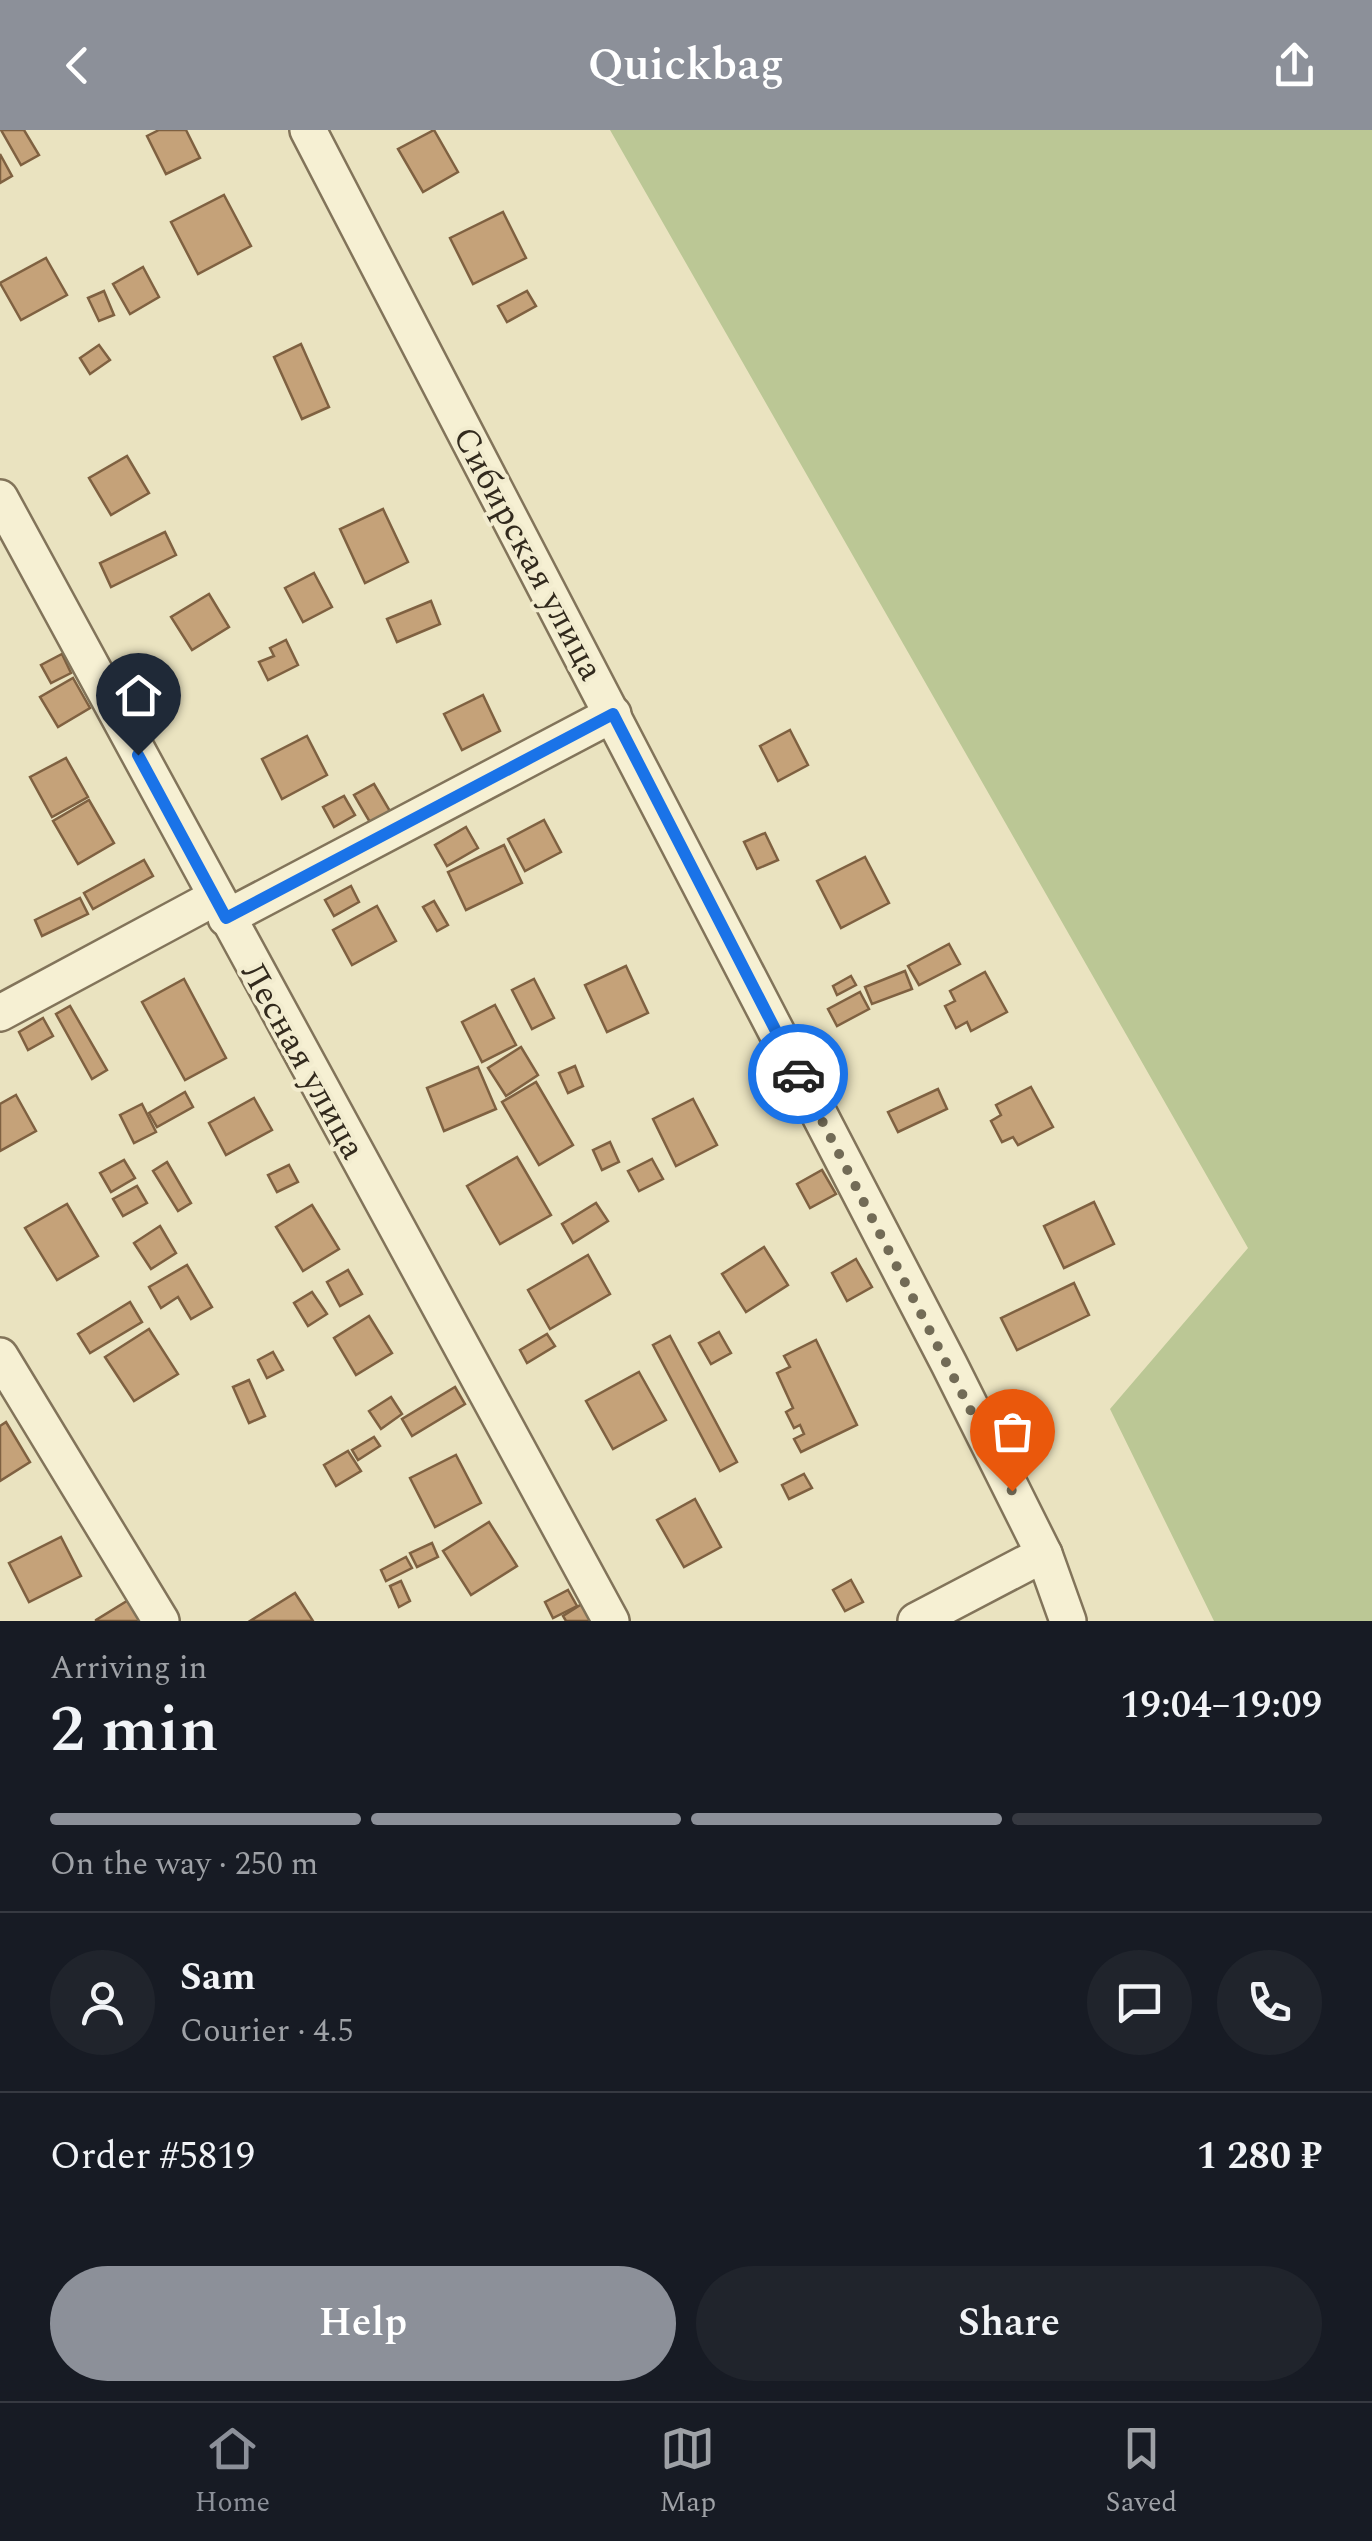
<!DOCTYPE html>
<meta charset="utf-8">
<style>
body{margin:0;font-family:Spectral,serif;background:#20242c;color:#f1f3f6;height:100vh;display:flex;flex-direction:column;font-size:38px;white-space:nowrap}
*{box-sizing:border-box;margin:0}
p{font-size:32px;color:#9ea1a6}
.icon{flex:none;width:55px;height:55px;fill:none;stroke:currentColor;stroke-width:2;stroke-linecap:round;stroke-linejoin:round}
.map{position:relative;height:1491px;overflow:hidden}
.side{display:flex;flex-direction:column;background:#171b24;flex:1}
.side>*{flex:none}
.pin{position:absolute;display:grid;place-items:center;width:85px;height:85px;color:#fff;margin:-102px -42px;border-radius:50% 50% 50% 0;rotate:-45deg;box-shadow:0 0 10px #0007}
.pin .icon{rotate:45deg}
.courier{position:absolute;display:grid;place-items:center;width:100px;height:100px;margin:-50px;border:8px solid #1a73e8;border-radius:50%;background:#fff;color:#222;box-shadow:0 2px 12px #0007}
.overview em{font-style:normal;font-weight:600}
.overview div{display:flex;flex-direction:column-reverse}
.overview{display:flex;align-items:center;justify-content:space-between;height:170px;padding:0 50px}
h1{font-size:65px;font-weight:600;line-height:75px}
.bar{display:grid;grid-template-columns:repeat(4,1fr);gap:15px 10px;align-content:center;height:120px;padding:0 50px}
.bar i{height:12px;border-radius:8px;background:#363941}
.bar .current{background:#8c9099}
.bar p{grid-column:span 4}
.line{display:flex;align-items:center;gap:25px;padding:0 50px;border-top:2px solid #363941}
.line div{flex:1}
.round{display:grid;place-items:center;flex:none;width:105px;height:105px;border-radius:52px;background:#20242c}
.cta{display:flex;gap:20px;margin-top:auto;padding:20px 50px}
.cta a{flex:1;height:115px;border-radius:60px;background:#8c9099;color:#fff;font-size:40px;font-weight:600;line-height:115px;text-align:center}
.cta a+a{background:#20242c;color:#f1f3f6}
header{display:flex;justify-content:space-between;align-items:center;height:130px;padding:0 50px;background:#8c9099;color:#fff;font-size:45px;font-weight:600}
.tabs{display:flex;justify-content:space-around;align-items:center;height:140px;border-top:2px solid #363941;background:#171b24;font-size:28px;color:#9ea1a6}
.tabs a{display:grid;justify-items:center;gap:5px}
.tabs .current{color:#8c9099}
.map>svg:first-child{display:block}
.green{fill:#bbc795}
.building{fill:#c5a279;stroke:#7f6141;stroke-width:2.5}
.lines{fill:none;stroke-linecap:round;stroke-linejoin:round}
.minor-casing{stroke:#82745a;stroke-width:40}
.minor{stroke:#f6f0d3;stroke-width:35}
.done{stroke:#726b56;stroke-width:10;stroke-dasharray:0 18}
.route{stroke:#1a73e8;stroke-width:12}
.labels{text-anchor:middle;stroke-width:8;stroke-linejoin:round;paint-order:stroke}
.street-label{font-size:35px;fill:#322a1d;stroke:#f2eccf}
</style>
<header><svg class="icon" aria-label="back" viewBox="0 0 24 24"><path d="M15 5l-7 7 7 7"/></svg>Quickbag<svg class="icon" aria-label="share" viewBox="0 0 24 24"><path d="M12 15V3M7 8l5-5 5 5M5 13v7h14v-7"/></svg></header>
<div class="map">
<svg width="1372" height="1491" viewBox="0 0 1372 1491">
<rect width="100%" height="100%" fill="#eae3c0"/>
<path class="green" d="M610,0H1372V1491H1214L1110,1279L1248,1118Z"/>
<g class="building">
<path d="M1,0H24L39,25L21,35Z"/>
<path d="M159,0H186L200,28L166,44L147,6Z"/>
<path d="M434,0L458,42L423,62L398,19Z"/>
<path d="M0,24L12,46L0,53Z"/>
<path d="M224,65L251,116L198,144L171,92Z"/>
<path d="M503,82L526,128L473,154L450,108Z"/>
<path d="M46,128L67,165L21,190L0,153Z"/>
<path d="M143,137L159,167L130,184L113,154Z"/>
<path d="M104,161L114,185L99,191L88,168Z"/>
<path d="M527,161L536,176L507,192L498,176Z"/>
<path d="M301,214L329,277L302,289L274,227Z"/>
<path d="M99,215L110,230L90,244L80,228Z"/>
<path d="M127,326L149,363L111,385L89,348Z"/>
<path d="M383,379L408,432L365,453L340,399Z"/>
<path d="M165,402L176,425L111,457L100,433Z"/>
<path d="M314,443L332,477L303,492L285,458Z"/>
<path d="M209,464L229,497L192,520L171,487Z"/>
<path d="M431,471L440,494L397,512L387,489Z"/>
<path d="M286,510L298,535L268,550L259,532L274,526L270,518Z"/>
<path d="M62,524L71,543L51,553L41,535Z"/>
<path d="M73,548L90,578L58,597L40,567Z"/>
<path d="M483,565L500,601L462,620L444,584Z"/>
<path d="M790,600L808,635L778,651L760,616Z"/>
<path d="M307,606L327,645L282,669L262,629Z"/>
<path d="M66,628L88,667L52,687L30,647Z"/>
<path d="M374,654L394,688L374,699L354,665Z"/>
<path d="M344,666L355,685L334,697L323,677Z"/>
<path d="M89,670L114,713L78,734L53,691Z"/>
<path d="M544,690L561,722L525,741L508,709Z"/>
<path d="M466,697L478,718L447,736L435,715Z"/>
<path d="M765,703L778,730L757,739L744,712Z"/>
<path d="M504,715L522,753L466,780L448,742Z"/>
<path d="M865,727L889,773L841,798L817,751Z"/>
<path d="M144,730L153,746L93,779L84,763Z"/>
<path d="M351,756L359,772L334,786L325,770Z"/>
<path d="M80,768L88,784L42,806L35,790Z"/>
<path d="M434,771L448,795L437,801L423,777Z"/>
<path d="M377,776L396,811L352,835L333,800Z"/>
<path d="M949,814L960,834L919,855L908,836Z"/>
<path d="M626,836L648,883L607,902L585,855Z"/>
<path d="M905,841L912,859L872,874L865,857Z"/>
<path d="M985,842L1007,882L971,901L967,892L956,898L945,876L955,871L950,861Z"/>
<path d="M851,846L856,855L837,865L833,856Z"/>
<path d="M184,849L226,928L185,950L142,872Z"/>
<path d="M534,849L554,888L532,899L512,860Z"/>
<path d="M860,862L869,879L837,896L828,879Z"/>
<path d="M495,875L516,915L482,932L462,892Z"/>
<path d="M70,876L107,940L92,949L56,884Z"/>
<path d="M43,888L53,906L28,920L19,902Z"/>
<path d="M521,917L538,945L506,966L488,938Z"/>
<path d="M575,936L583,956L568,963L559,943Z"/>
<path d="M478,937L496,979L444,1001L427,958Z"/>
<path d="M536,952L573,1015L539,1035L502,972Z"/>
<path d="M1031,957L1053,997L1018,1015L1013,1007L1002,1012L991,991L1001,985L996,975Z"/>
<path d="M938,959L947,979L898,1002L888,982Z"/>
<path d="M185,962L193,977L157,997L149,983Z"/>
<path d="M16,965L36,1001L0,1021V974Z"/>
<path d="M254,968L272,1000L226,1025L209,993Z"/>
<path d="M693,969L717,1015L676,1036L653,989Z"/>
<path d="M142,974L156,1002L134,1013L120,985Z"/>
<path d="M610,1012L619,1032L602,1040L593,1020Z"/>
<path d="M517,1027L551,1085L500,1114L467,1056Z"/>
<path d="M652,1029L663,1049L639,1061L628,1041Z"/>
<path d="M124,1030L135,1048L111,1062L100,1043Z"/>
<path d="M167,1032L191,1073L178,1081L153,1041Z"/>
<path d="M289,1035L298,1052L277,1062L268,1045Z"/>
<path d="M822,1040L836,1064L810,1078L797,1054Z"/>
<path d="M137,1056L147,1073L123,1086L113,1069Z"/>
<path d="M1094,1072L1114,1114L1064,1138L1044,1096Z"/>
<path d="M596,1073L608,1091L573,1113L562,1094Z"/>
<path d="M67,1074L98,1126L57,1150L25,1098Z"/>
<path d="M312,1075L339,1119L303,1141L276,1097Z"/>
<path d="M160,1096L176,1123L151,1139L134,1113Z"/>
<path d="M764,1117L788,1155L746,1182L722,1144Z"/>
<path d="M588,1125L610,1164L550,1199L528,1160Z"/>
<path d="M856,1129L872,1157L847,1171L832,1143Z"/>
<path d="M187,1135L212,1177L191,1189L178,1167L161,1178L149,1157Z"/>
<path d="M348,1140L362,1164L340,1176L327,1152Z"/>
<path d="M1074,1153L1089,1185L1017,1220L1001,1188Z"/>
<path d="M312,1162L327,1184L308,1196L294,1173Z"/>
<path d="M130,1172L142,1192L90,1223L78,1204Z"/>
<path d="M369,1186L392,1223L356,1245L334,1208Z"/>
<path d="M149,1199L178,1244L134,1271L105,1227Z"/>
<path d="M719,1202L731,1223L711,1234L699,1213Z"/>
<path d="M547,1204L555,1216L527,1233L520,1220Z"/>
<path d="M670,1206L737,1332L720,1341L653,1215Z"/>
<path d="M816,1210L857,1295L801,1322L794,1309L804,1304L800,1295L794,1298L786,1282L793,1278L777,1243L790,1237L784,1226Z"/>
<path d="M273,1222L283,1240L267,1248L258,1230Z"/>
<path d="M639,1242L666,1290L613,1319L586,1271Z"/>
<path d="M249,1250L265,1286L249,1293L233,1257Z"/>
<path d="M455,1257L465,1274L412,1306L402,1289Z"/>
<path d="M391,1267L402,1284L381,1299L369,1281Z"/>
<path d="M6,1292L30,1332L0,1351V1296Z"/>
<path d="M374,1307L380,1316L358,1330L352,1320Z"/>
<path d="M348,1321L361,1341L336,1356L324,1335Z"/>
<path d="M456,1325L481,1373L435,1397L410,1348Z"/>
<path d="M804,1344L812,1358L789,1369L782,1355Z"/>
<path d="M695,1369L721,1417L684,1437L657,1390Z"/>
<path d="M489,1392L517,1436L471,1465L443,1421Z"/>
<path d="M61,1407L81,1446L29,1472L9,1433Z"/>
<path d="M432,1413L438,1427L417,1437L410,1423Z"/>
<path d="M406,1427L412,1438L386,1451L381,1440Z"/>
<path d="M851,1450L863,1472L845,1481L833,1460Z"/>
<path d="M401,1451L410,1471L399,1477L390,1456Z"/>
<path d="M568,1460L577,1476L553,1488L545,1472Z"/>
<path d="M295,1463L313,1491H250Z"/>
<path d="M135,1466L149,1491H96V1490Z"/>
<path d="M585,1472L595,1491H566L563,1486Z"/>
</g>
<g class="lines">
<g class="minor-casing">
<g id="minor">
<path d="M308,0L949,1234L1044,1424L1068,1491"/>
<path d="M0,368L611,1491"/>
<path d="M226,788L613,584"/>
<path d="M0,883L216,767"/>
<path d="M0,1226L161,1491"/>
<path d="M916,1491L1044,1424"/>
</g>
</g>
<use href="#minor" class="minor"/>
</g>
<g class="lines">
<path class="done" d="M798,944L1012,1361"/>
<path class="route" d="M138,625L226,788L613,584L798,944"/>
</g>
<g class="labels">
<g class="street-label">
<text transform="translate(529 423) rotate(62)" y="12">Сибирская улица</text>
<text transform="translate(304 930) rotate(61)" y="12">Лесная улица</text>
</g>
</g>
</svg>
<div class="pin" style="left:1012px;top:1361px;background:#ea580c"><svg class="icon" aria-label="bag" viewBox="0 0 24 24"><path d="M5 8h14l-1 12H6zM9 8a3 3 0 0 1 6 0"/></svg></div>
<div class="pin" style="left:138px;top:625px;background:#1f2937"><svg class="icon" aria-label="home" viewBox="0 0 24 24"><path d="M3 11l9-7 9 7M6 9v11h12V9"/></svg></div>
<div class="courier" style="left:798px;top:944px"><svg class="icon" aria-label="car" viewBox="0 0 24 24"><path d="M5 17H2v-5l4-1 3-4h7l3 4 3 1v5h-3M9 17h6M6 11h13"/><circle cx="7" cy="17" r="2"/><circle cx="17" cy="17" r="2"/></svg></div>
</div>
<section class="side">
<div class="overview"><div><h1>2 min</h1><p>Arriving in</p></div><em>19:04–19:09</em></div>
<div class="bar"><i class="current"></i><i class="current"></i><i class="current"></i><i></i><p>On the way · 250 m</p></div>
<div class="line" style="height:180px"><a class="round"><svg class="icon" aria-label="person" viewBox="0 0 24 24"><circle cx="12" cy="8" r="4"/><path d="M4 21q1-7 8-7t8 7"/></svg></a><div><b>Sam</b><p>Courier · 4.5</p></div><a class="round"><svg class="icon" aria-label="chat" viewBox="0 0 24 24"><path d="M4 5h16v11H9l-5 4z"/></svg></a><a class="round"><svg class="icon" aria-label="phone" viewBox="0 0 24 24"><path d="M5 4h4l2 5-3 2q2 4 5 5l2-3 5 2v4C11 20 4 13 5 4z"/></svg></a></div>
<div class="line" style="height:130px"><div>Order #5819</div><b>1 280 ₽</b></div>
<div class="cta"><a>Help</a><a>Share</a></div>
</section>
<nav class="tabs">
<a class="current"><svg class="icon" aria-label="home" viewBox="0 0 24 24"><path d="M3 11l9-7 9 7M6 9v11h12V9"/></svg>Home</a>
<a><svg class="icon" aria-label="map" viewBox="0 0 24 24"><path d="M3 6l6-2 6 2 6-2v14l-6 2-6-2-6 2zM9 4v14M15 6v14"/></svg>Map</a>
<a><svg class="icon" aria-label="saved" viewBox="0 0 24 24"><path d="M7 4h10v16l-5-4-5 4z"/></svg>Saved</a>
</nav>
